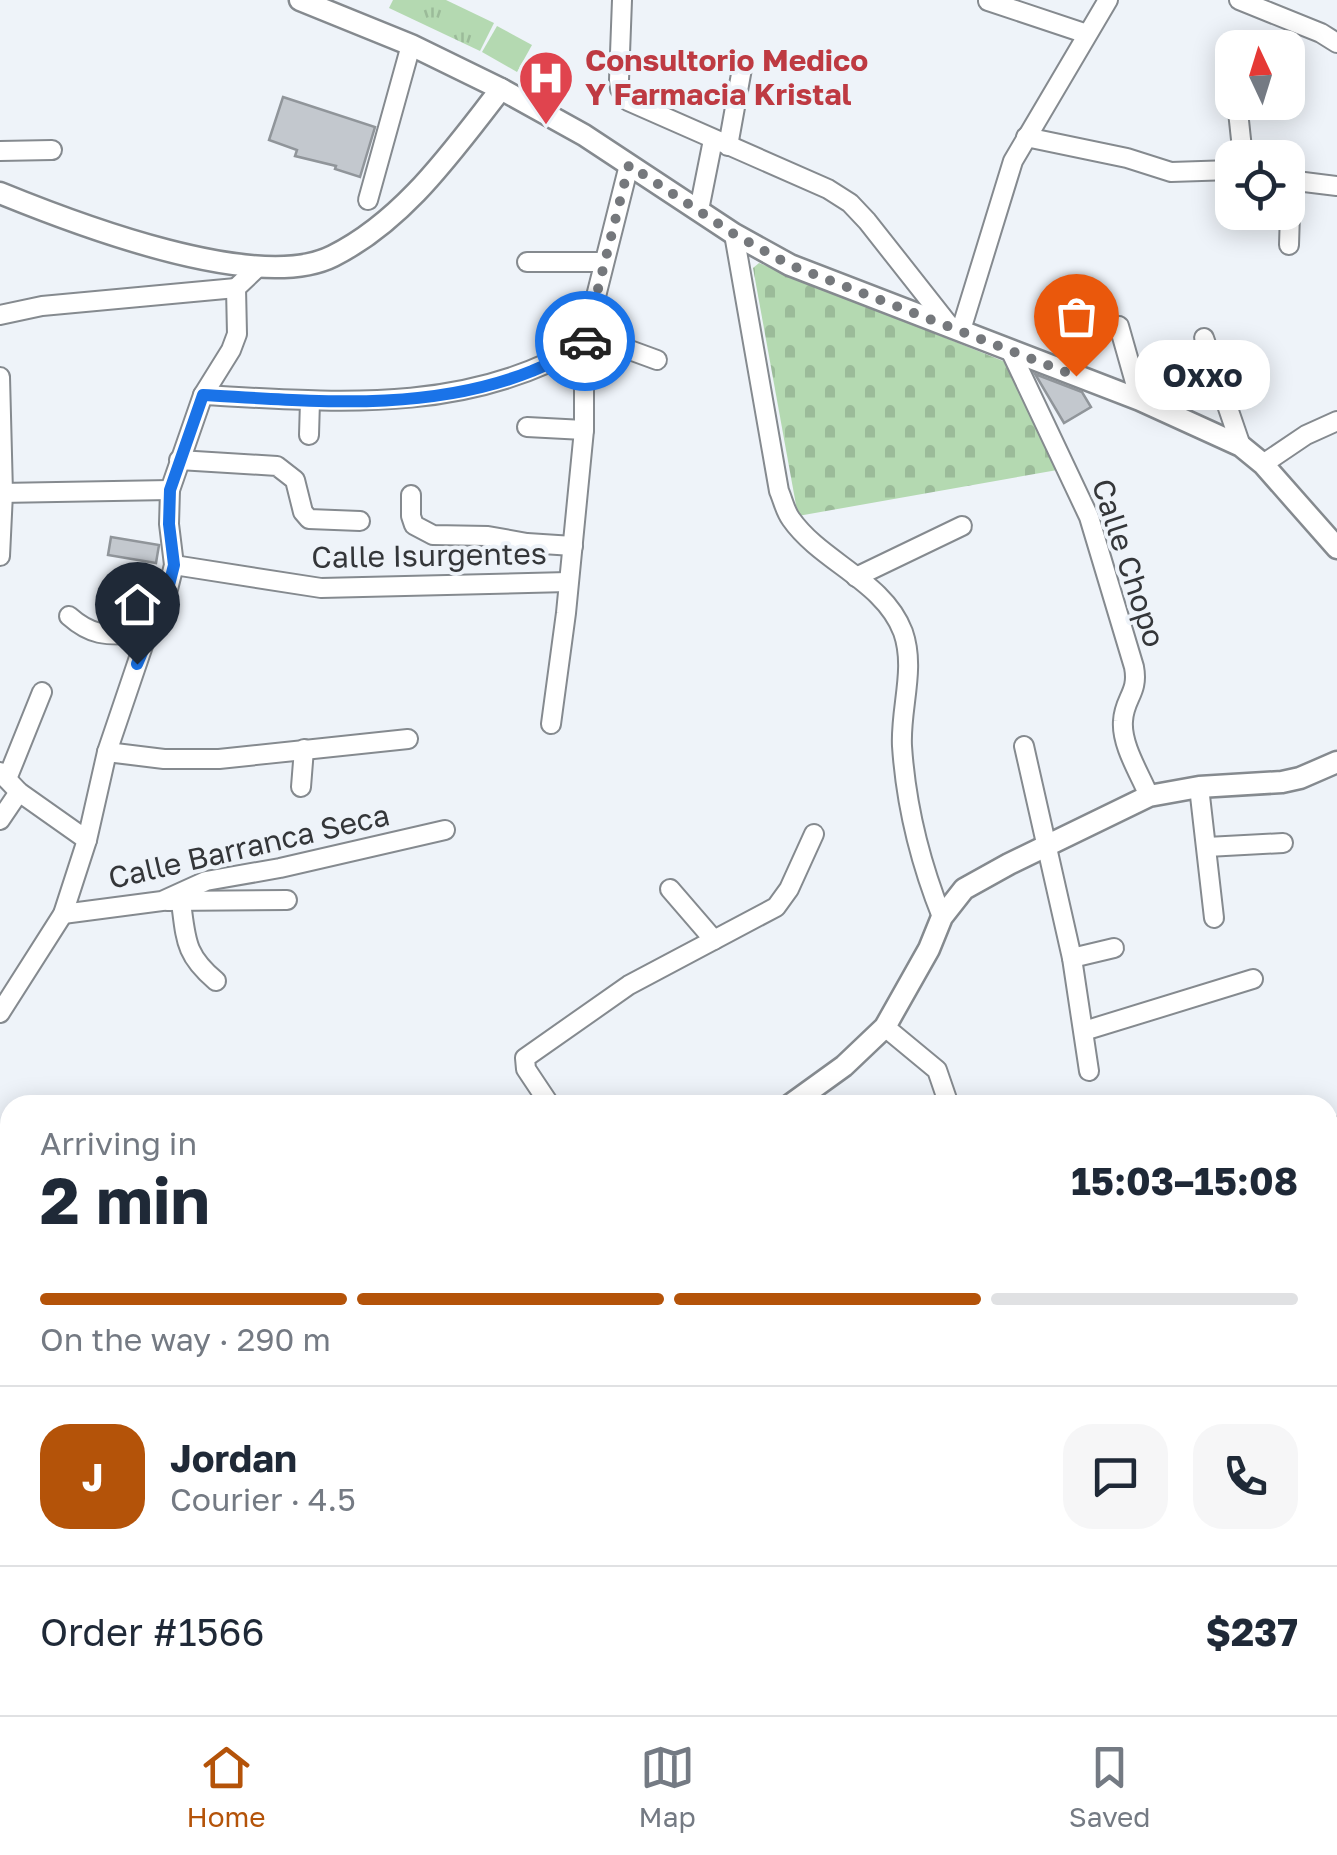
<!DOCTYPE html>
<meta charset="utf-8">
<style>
body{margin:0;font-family:"Golos Text",sans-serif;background:#f6f6f7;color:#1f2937;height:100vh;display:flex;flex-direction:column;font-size:38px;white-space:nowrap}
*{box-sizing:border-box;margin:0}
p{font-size:32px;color:#747a83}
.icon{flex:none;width:55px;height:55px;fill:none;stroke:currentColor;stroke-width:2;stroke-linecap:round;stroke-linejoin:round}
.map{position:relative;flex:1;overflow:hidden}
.panel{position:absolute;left:0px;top:1095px;width:1338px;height:620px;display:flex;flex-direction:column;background:#fff;border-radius:30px 30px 0 0;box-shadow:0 5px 25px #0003}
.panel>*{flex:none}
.needle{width:65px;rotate:356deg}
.controls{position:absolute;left:1215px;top:30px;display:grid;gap:20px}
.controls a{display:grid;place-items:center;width:90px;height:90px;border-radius:20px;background:#fff;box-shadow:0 5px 25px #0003;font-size:50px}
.pin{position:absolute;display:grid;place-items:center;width:85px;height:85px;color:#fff;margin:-102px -42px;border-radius:50% 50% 50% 0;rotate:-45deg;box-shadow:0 0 10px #0007}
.pin .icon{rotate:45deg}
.courier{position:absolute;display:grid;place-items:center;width:100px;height:100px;margin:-50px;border:8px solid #1a73e8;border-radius:50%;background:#fff;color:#222;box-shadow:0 2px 12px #0007}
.bubble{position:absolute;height:70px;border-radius:30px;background:#fff;box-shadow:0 5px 25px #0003;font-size:32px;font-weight:700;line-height:70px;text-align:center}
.summary em{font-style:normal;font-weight:700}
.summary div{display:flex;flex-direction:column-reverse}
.summary{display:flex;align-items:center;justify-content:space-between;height:170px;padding:0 40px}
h1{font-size:65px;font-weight:700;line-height:75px}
.bar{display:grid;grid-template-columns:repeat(4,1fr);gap:15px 10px;align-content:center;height:120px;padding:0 40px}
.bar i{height:12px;border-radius:8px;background:#e0e1e3}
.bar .selected{background:#b45309}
.bar p{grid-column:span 4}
.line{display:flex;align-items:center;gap:25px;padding:0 40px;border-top:2px solid #e0e1e3}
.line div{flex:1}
.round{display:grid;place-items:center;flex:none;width:105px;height:105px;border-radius:30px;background:#f6f6f7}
.dock{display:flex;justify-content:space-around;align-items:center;height:140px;border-top:2px solid #e0e1e3;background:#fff;font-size:28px;color:#747a83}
.dock a{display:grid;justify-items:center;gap:5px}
.dock .selected{color:#b45309}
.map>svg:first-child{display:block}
.cemetery{fill:url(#cemetery-stones)}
.park{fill:url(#park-tufts)}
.pitch{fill:#b4d9b1}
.building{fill:#c3c8ce;stroke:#90959a;stroke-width:2.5}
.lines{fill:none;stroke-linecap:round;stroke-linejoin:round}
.minor-casing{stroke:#858a8f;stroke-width:22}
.tertiary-casing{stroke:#858a8f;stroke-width:25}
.minor{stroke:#fff;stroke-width:18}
.tertiary{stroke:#fff;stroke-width:20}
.done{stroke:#75787c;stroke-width:10;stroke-dasharray:0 18}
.route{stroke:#1a73e8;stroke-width:12}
.labels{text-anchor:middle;stroke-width:8;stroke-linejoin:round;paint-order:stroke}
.health-label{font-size:30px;font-weight:bold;fill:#be3a42;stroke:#eef3f9;text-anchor:start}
.street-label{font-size:30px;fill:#343639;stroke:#eef3f9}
</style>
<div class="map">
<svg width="1337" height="1715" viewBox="0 0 1337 1715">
<defs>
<pattern id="cemetery-stones" width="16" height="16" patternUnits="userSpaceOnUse" patternTransform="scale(2.5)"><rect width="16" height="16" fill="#b4d9b1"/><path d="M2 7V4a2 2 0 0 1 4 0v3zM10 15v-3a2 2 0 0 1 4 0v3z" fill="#9bbb99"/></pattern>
<pattern id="park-tufts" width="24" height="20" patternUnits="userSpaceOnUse" patternTransform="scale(2.5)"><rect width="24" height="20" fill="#b4d9b1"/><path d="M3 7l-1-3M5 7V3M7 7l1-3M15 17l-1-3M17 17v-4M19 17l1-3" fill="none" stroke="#9bbb99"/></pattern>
</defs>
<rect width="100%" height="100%" fill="#eef3f9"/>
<path class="cemetery" d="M759,263L1013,365L1063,469L798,516L753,268Z"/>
<path class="park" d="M393,0H446L494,23L480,51L389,8Z"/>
<path class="pitch" d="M497,26L532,45L517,72L482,52Z"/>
<g class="building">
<path d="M283,97L375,127L360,177L335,169L336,166L295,156L297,150L269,140Z"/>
<path d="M1035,374L1082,392L1091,407L1064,423Z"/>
<path d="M111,537L159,545L156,563L108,555Z"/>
</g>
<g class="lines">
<g class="minor-casing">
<g id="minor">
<path d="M622,0L619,80L620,89L628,101L828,189L850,203L867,221L949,325"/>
<path d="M1239,0L1321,33L1337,43"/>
<path d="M988,1L1087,34"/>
<path d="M1237,102L1243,158"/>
<path d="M1026,137L1127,158L1171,172L1232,170"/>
<path d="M728,146L743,63"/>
<path d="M0,151L52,150"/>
<path d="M1288,180L1337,186"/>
<path d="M368,200L411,45"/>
<path d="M699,210L713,140"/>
<path d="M734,234L779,491C783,500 785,511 791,519C821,562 884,581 903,632C916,669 900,708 902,746C906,806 920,862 942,917"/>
<path d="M1289,245L1291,181"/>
<path d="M527,262H603"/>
<path d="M0,315L42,306L236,288"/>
<path d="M1119,326L1140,400"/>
<path d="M961,330L1013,161L1108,0"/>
<path d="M586,334L657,360"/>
<path d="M1204,338L1241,446"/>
<path d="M1011,352L1089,517L1134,667C1139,693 1124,698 1123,721C1121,745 1140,774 1149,796"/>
<path d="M0,377L3,493L0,556"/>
<path d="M203,395C334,402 466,415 584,344"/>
<path d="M527,427L584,430"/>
<path d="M309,435L310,401"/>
<path d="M179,460L277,466L295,480L303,512L309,519L360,521"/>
<path d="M1263,464L1306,435L1337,421"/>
<path d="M0,493L170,490"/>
<path d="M411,495V516L414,525L433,535L488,536L527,543L573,546"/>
<path d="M174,565L321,588L568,582"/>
<path d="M856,577L962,526"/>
<path d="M69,616C96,640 113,634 147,634"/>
<path d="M551,724L566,613L584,430V344L629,165"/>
<path d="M1024,746L1072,958L1089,1071"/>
<path d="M107,752L164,759H219L408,739"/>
<path d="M0,772L19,792L87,840"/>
<path d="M7,779L42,692"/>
<path d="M301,787L304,749"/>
<path d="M1199,787L1214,918"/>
<path d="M0,820L19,792"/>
<path d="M1207,847L1283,843"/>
<path d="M670,889L714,940"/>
<path d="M167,901L287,900"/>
<path d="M181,902C186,940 185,955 216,981"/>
<path d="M63,914L162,901L206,881L280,868L445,830"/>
<path d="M1072,958L1114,948"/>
<path d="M0,1013L63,914L87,840L107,752L147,634L166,597L174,565L169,524L170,490L203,395L231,350L237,334L236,288L257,268"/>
<path d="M885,1027L937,1070L949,1105"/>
<path d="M1084,1031L1253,979"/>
<path d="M550,1105L526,1069L525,1058L629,985L776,907L789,889L814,834"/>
<path d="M1328,1125L1337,1127"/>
<path d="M1328,1218L1337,1221"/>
<path d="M1328,1339L1337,1322"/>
<path d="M0,1387L10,1383"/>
<path d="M1328,1499L1337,1448"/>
<path d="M1328,1634L1337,1633"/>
<path d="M54,1705L55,1715"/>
<path d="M175,1705L176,1715"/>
<path d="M587,1705L595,1715"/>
<path d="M684,1705L692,1715"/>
<path d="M1200,1705V1715"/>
<path d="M641,1715L652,1705"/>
<path d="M1145,1715L1159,1705"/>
</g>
</g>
<g class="tertiary-casing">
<g id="tertiary">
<path d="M300,0L411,45L501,89L584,135L734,234L790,265L1140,400L1241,446L1263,464L1337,548"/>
<path d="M0,193C76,224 258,294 333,256C405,220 453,150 501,89"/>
<path d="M790,1105L844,1066L885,1027L929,949L942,917L964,889L1009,864L1149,796L1199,787L1282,782L1300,778L1337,762"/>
<path d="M0,1445L10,1438"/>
</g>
</g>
<use href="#minor" class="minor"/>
<use href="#tertiary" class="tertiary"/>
</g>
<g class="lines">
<path class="done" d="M585,341L629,165L734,234L790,265L1076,376"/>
<path class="route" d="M137,664L166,597L174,565L169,524L170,490L203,395C312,401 428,413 532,371C550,363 571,355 585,341"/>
</g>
<defs>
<g id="hospital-pin" transform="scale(2.875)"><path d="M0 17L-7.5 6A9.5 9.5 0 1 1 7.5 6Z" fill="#e0444e" stroke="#eef3f9"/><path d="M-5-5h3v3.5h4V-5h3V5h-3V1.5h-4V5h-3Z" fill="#fff"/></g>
</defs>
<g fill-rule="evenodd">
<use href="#hospital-pin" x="546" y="78"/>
</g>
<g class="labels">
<g class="health-label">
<text x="585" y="71">Consultorio Medico<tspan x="585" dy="34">Y Farmacia Kristal</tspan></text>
</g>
<g class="street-label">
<text transform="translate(429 556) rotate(-1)" y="10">Calle Isurgentes</text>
<text transform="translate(1128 563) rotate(72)" y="10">Calle Chopo</text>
<text transform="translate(249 847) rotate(-13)" y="10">Calle Barranca Seca</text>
</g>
</g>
</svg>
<div class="controls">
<a><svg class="needle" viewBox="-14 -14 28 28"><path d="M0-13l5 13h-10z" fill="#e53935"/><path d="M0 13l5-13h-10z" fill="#747a83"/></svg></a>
<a><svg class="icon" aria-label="locate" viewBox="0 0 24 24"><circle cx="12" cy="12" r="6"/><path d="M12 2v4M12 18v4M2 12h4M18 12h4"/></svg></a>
</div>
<div class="pin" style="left:1076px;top:376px;background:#ea580c"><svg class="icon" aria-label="bag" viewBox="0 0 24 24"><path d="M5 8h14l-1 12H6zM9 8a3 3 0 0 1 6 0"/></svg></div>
<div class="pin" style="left:137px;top:664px;background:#1f2937"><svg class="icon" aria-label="home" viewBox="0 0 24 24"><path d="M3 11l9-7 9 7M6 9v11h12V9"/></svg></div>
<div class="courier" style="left:585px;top:341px"><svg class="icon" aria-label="car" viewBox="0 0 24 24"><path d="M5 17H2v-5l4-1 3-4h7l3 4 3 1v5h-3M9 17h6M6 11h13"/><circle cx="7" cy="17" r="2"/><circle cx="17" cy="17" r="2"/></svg></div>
<div class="bubble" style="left:1135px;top:340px;width:135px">Oxxo</div>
<section class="panel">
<div class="summary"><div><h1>2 min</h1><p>Arriving in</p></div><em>15:03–15:08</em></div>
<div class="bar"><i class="selected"></i><i class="selected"></i><i class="selected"></i><i></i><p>On the way · 290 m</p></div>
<div class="line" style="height:180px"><b class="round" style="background:#b45309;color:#fff">J</b><div><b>Jordan</b><p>Courier · 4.5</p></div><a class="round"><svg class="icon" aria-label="chat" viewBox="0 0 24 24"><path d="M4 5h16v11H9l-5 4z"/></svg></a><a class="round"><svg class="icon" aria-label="phone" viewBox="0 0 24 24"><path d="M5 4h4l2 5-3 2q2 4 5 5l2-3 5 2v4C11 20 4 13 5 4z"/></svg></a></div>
<div class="line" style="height:130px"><div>Order #1566</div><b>$237</b></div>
</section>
</div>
<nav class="dock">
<a class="selected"><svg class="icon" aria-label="home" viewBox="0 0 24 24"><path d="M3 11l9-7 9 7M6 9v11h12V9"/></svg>Home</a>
<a><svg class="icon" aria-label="map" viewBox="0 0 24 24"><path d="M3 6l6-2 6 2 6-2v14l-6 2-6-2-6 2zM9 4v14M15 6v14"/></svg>Map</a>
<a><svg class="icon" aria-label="saved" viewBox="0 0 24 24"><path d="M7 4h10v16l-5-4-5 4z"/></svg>Saved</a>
</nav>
